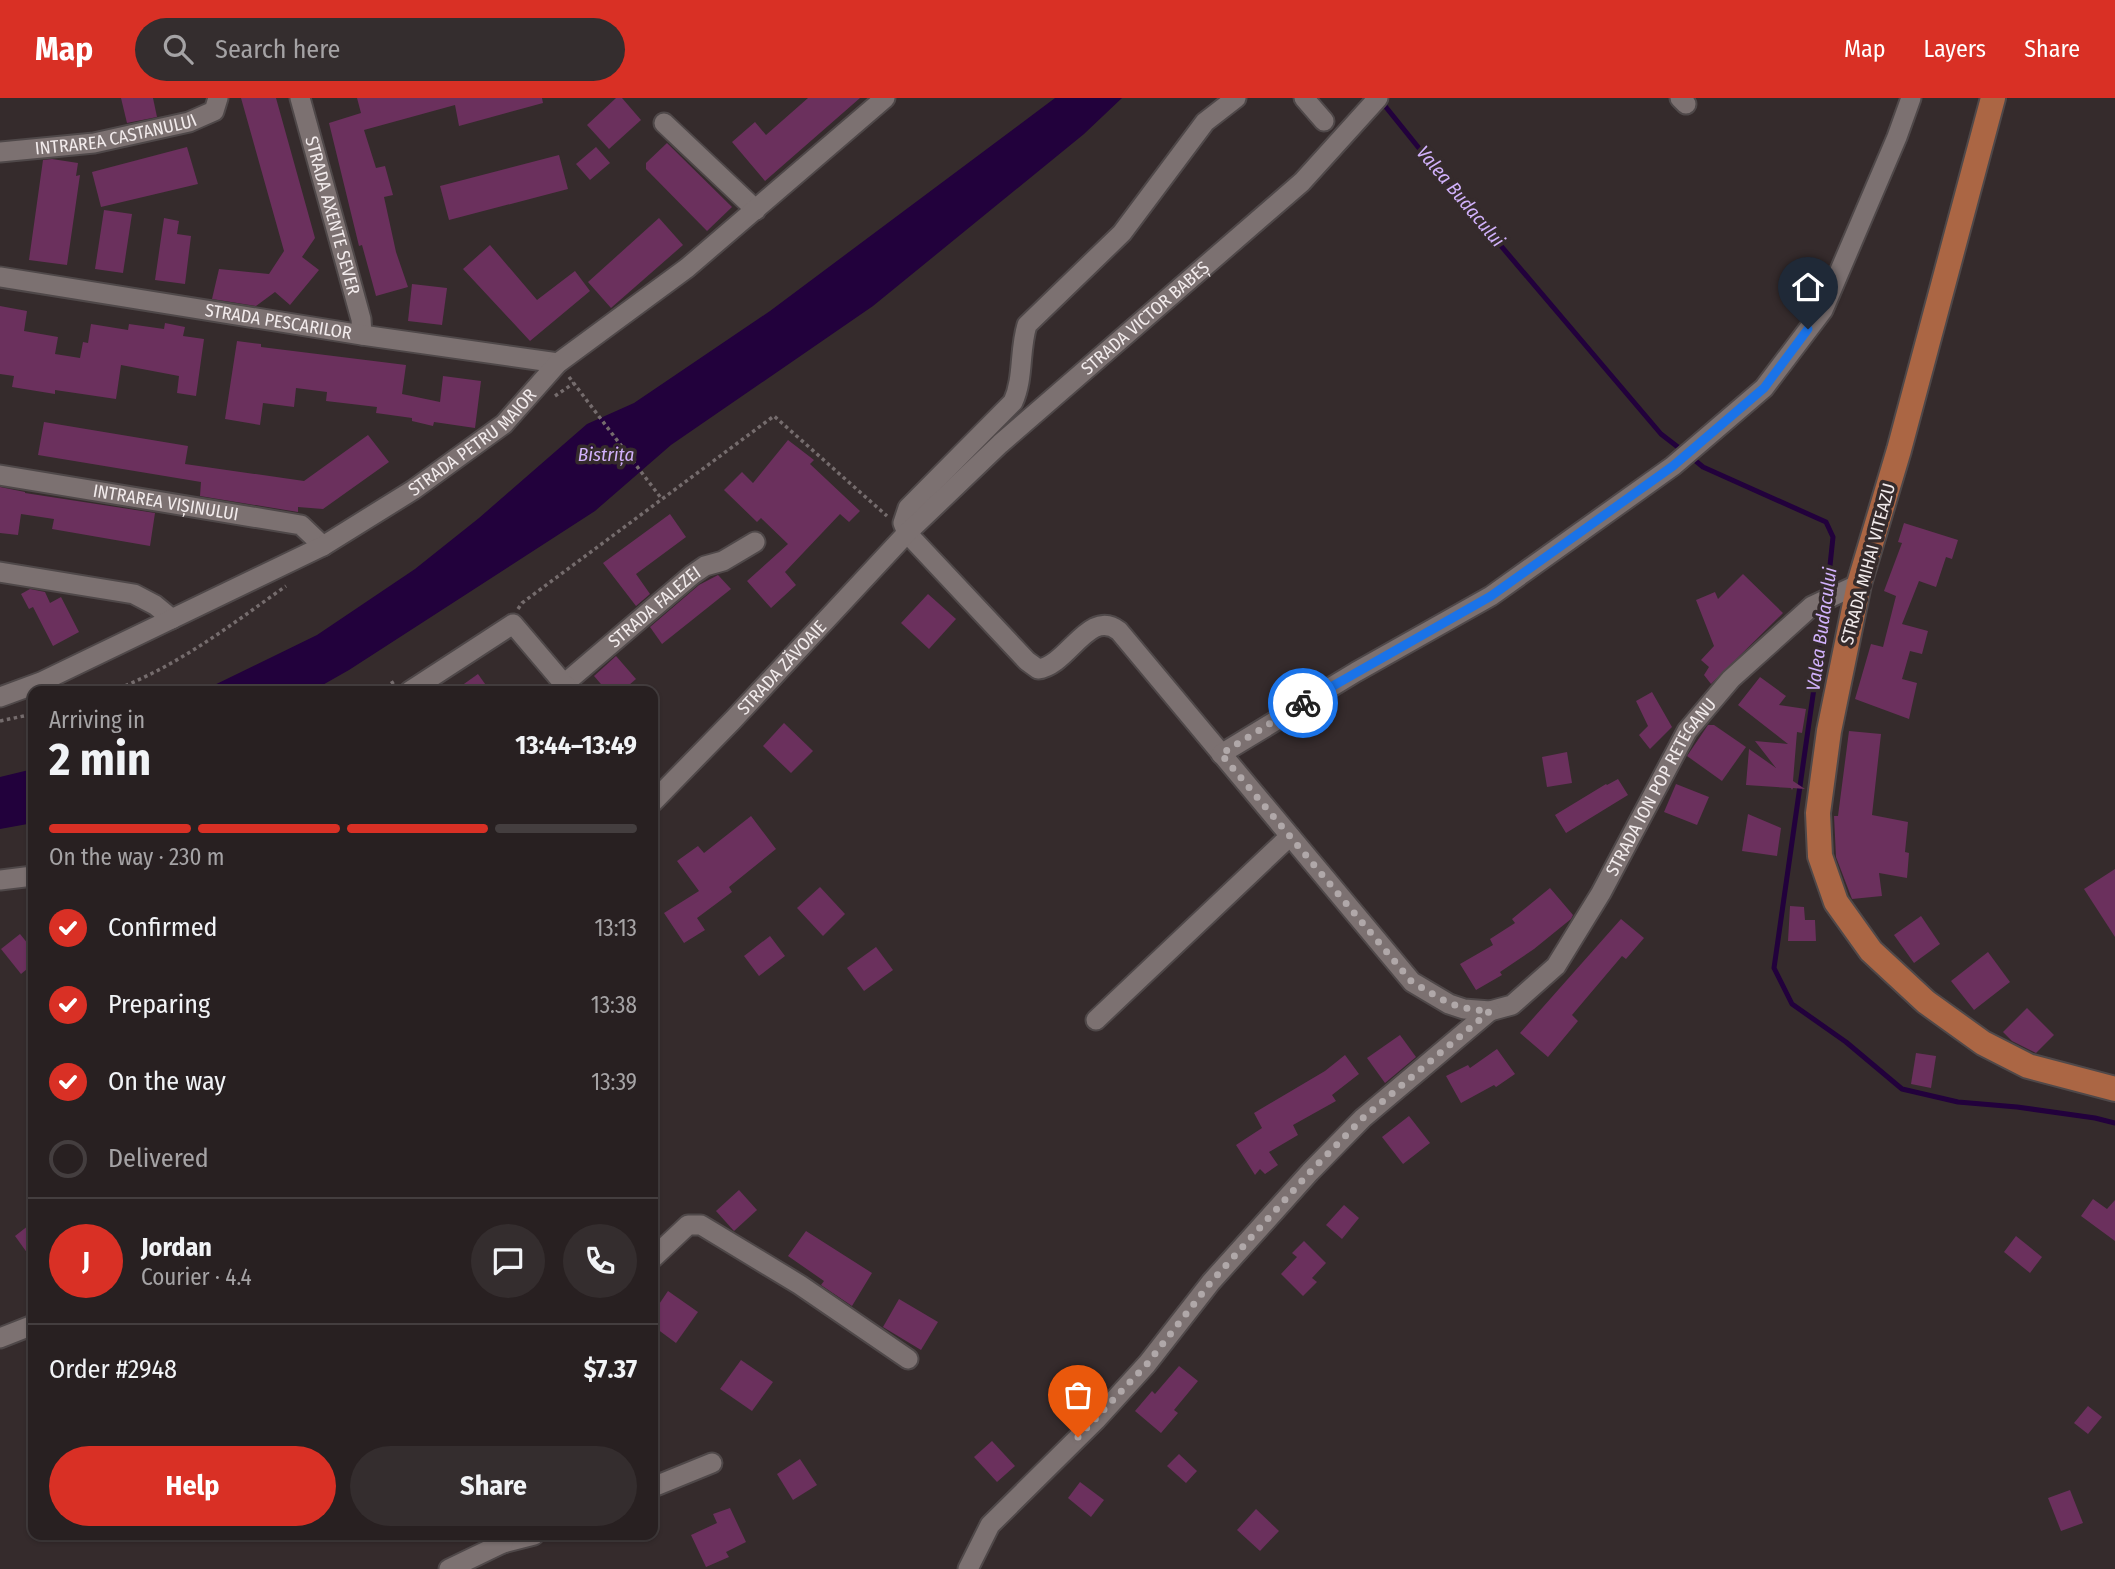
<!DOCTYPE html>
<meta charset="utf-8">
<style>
body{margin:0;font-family:"Fira Sans Condensed",sans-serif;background:#342d2e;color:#f1f3f6;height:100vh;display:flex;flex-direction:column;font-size:26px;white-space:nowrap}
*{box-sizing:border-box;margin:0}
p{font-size:23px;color:#a5a3a5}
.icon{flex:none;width:38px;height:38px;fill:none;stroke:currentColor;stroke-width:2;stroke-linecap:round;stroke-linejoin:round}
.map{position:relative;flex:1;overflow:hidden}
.panel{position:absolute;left:28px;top:588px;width:630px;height:854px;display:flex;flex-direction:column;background:#282021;border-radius:14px;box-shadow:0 2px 5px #0004,0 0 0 2px #443e3f}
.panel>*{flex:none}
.pin{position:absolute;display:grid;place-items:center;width:60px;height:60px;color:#fff;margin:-72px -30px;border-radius:50% 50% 50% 0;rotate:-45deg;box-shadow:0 0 7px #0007}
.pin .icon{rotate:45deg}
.courier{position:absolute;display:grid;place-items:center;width:70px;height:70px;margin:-35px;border:5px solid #1a73e8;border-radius:50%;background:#fff;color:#222;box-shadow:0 2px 9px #0007}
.headline em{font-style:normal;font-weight:700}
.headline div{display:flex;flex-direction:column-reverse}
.headline{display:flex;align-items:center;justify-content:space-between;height:119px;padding:0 21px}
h1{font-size:46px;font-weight:700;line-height:52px}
.bar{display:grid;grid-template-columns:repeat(4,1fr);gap:10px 7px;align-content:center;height:84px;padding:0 21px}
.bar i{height:9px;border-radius:5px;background:#443e3f}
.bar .on{background:#d93025}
.bar p{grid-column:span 4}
.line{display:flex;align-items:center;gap:18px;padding:0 21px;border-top:2px solid #443e3f}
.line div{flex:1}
.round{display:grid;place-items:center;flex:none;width:74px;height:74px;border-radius:37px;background:#342d2e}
ol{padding:0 21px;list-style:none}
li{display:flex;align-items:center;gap:21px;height:77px}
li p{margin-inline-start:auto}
li .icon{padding:7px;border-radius:50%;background:#d93025;color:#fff;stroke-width:4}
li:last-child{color:#a5a3a5}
li i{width:38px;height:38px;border:4px solid #443e3f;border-radius:50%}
.cta{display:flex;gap:14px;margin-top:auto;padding:14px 21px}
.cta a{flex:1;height:80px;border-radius:42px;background:#d93025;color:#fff;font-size:28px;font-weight:700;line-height:80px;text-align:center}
.cta a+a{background:#342d2e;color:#f1f3f6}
header{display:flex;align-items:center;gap:42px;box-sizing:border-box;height:98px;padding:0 35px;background:#d93025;color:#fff}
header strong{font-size:33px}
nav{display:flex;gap:38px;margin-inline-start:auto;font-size:24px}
.search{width:490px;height:63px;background:#342d2e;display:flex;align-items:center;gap:18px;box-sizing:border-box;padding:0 24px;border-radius:38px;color:#a5a3a5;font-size:26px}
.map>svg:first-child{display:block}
.water{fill:#22013c}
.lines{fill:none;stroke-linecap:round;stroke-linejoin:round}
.stream{stroke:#22013c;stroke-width:5}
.building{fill:#6b305d}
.minor-casing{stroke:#4f4849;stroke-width:23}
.major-casing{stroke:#4f4849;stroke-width:28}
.path{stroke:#756c6d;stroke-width:3.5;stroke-dasharray:3.5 3.5;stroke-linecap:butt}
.minor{stroke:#7c7171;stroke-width:19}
.major{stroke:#ab6644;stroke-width:24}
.done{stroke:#b0a8a9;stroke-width:7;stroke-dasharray:0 12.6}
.route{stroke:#1a73e8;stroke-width:9}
.labels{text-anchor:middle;stroke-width:7;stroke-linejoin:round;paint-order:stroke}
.street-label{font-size:18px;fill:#f2ebec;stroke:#352b2c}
.water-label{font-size:19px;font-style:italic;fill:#d1b1fb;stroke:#352b2c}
</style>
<header>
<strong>Map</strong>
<div class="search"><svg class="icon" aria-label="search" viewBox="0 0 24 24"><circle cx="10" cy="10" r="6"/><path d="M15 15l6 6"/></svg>Search here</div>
<nav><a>Map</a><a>Layers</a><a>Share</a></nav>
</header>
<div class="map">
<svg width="2115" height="1471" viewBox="0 0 2115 1471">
<rect width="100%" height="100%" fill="#352b2c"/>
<g class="water">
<path d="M1055,0H1122L1084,36L873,208L671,347L595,413L349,572L312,593H202L317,537L415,471L479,420L587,326L634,305L770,213Z"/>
<path d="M33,671V725L0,731V679Z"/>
</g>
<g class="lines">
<g class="stream">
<path d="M1381,3L1439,75L1661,336L1683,353"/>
<path d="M1691,359L1703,369L1826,424L1833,439L1827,496"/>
<path d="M1826,506L1774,870L1792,906L1846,944L1902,991L1958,1004L2017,1009L2095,1020L2115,1025"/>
</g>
</g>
<g class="building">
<path d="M121,0H153L157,19L127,25Z"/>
<path d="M241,0H276L315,140L302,159L319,172L290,207L275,194L256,208L212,201L219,171L269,176L284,153Z"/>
<path d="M357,0H542L543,5L459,28L455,7L364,32L376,70L385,68L393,97L384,99L396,154L408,189L376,198L362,147L359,148L329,25L361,15Z"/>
<path d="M616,0H622L641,22L609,51L587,27Z"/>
<path d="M808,0H860L765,83L732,44L755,24L766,37Z"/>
<path d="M667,45L732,109L707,133L646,71V65Z"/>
<path d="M187,49L198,86L101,109L92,74Z"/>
<path d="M596,49L610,65L590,82L576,66Z"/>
<path d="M559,57L568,91L449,122L440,88Z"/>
<path d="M52,61L78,65L76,78L80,77L67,167L29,162L43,62Z"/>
<path d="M104,112L132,116L123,175L95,171Z"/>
<path d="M164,120L179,123L177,136L191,138L185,186L155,182Z"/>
<path d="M659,120L683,147L611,210L588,184Z"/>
<path d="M490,147L537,202L575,173L590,193L530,243L463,171Z"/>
<path d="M412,186L447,190L442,227L408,223Z"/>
<path d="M0,208L27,213L24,233L58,239L55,256L80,260L83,244L88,245L91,226L128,232L129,226L164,231L165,225L185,229L183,238L204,241L196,298L177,295L179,278L121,267L116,301L55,292V296L12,289L14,278L0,276Z"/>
<path d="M237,243L261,246V249L406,267L402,296L440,304L443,278L481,283L475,330L434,324L433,328L412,323V320L376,315L377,309L326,303L327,294L296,290L294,309L263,305L260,327L225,321Z"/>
<path d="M44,324L188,348L185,366L304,383L368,337L389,364L323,411L298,409V414L200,398L201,384L38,357Z"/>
<path d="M788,342L814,362L810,366L860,413L849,424L840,416L785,474L796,487L771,510L747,483L788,446L761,420L757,424L724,392L742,374L753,385Z"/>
<path d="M0,389L25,394V395L155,415L150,448L52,431L54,421L21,416L18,437L0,435Z"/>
<path d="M670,416L686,439L636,476L650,496L636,508L603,465Z"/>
<path d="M1904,425L1958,442L1952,461L1946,459L1936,489L1919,483L1902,526L1928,533L1922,556L1910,553L1902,581L1917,585L1909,621L1855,601L1871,546L1883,549L1896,498L1884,493L1902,445L1898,444Z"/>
<path d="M1743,476L1783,515L1711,586L1704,577L1709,569L1701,562L1714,548L1696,502L1715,494L1718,501Z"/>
<path d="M718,477L731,491L662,546L650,529L699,487Z"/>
<path d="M30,491L45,494L50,505L61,499L79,534L53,548L33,509L29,511L21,496Z"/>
<path d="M928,496L956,521L929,551L901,525Z"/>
<path d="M616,558L636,581L622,593H607L594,578Z"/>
<path d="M478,576L490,593H454Z"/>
<path d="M1760,579L1786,598L1779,607L1806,611L1802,635L1797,634L1793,683L1805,691L1793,690L1792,692L1791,690L1746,687L1749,651L1776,670L1755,643L1788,646L1738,607Z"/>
<path d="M1652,594L1672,629L1650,651L1639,637L1648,628L1636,603Z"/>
<path d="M784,625L813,653L791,675L763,648Z"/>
<path d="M1708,627H1714L1746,649L1722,683L1687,658Z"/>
<path d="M1849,633L1881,636L1872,717L1908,724L1905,754L1909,755L1907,780L1879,775L1882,798L1852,801L1836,759L1834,718H1838Z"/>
<path d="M1567,654L1572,685L1547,689L1542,659Z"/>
<path d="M1618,681L1628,697L1566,735L1555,717L1606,686L1607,687Z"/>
<path d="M1676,686L1709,699L1697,727L1664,714Z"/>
<path d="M1748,716L1781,730L1777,758L1742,753Z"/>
<path d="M751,718L776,751L729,789L732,794L697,820L705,832L684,845L664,815L699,793L677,763L698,748L704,755Z"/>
<path d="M2115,771V839L2084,791Z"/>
<path d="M820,789L845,816L823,838L797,810Z"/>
<path d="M1550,790L1573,817L1571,821L1534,851L1500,874L1502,877L1476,892L1460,866L1493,847L1490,841L1515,825L1512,821Z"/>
<path d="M1790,808L1804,809L1805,822H1815L1816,843H1788Z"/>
<path d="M1921,818L1940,846L1914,865L1894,837Z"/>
<path d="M1621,821L1644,840L1626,861L1622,858L1572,917L1578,923L1548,959L1520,935Z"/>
<path d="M20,836L33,852V866L21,876L1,851Z"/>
<path d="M770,838L785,858L759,878L744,858Z"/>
<path d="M876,849L893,872L864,893L847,870Z"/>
<path d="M1988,854L2010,884L1974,912L1951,883Z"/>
<path d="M2027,910L2054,937L2036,955L2012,943L2003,934Z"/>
<path d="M1400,937L1416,959L1385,985L1367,960Z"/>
<path d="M1497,951L1515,976L1496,989L1494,987L1461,1005L1446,978L1468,967L1470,970Z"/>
<path d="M1916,955L1936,958L1931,990L1911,986Z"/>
<path d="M1345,957L1359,976L1332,997L1336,1003L1293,1027L1298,1037L1269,1054L1278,1067L1265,1076L1260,1071L1255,1077L1236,1047L1262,1030L1254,1015L1325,973Z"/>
<path d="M1409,1018L1430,1045L1403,1066L1382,1039Z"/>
<path d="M739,1092L757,1112L734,1133L716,1113Z"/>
<path d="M2093,1101L2107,1111L2115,1102V1143L2081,1118Z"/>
<path d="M1344,1107L1359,1120L1342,1141L1326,1127Z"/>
<path d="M33,1124V1163L15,1138Z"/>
<path d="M806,1133L872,1175L852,1208L821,1187L824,1183L788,1158Z"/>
<path d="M2016,1138L2042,1159L2030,1175L2004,1154Z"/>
<path d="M1304,1143L1326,1165L1312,1180L1317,1184L1303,1198L1281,1176L1297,1159L1292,1155Z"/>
<path d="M668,1193L698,1214L676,1245L653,1228V1215Z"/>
<path d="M899,1201L938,1224L921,1252L883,1229Z"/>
<path d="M741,1262L773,1284L752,1313L720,1291Z"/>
<path d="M1179,1268L1198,1283L1174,1312L1178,1315L1161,1335L1135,1313L1152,1293L1155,1296Z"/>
<path d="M2088,1308L2102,1319L2088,1336L2074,1325Z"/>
<path d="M992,1343L1015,1368L997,1384L974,1359Z"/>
<path d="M1179,1356L1197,1373L1186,1385L1167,1368Z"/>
<path d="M800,1361L817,1387L793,1402L777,1376Z"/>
<path d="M1080,1384L1104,1402L1091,1419L1068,1400Z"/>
<path d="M2070,1392L2083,1425L2061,1433L2048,1400Z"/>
<path d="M730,1410L746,1444L726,1454L729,1459L706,1469L691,1437L717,1425L713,1416Z"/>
<path d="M1256,1411L1279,1433L1260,1453L1237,1432Z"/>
</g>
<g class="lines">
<g class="minor-casing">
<g id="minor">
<path id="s1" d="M300,0L361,221L362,237"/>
<path id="s2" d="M1236,0L1205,24L1122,135L1027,227C1019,253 1024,280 1013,304L908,410L903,425L907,435L1027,563L1038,571C1068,568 1089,509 1119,533L1412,884L1449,906L1464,911L1490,913L1512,907L1556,868L1601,795L1687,633L1731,581L1812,508L1859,486"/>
<path d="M1304,0L1324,23"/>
<path d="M1680,0L1686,6"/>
<path d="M664,25L756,112"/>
<path id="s3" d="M0,54L94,45L189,24L214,13L218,0"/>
<path id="s4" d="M0,179L362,237L558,265"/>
<path id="s5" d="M0,377L301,427L323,448"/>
<path d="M0,474L134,496L155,507L172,521"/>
<path id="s6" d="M564,586L692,477L705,468L723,463L755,444"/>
<path d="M410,593L513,526L570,593"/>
<path id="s7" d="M0,599L41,584L323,448L413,392L504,326L558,265L687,170L885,0"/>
<path d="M1221,656L1356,574L1491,498L1673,368L1764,290L1823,212L1897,39L1911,0"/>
<path id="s8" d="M653,704L733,622L907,435L1000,346L1302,84L1378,0"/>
<path d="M0,782L33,778"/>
<path d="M1096,922L1290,738"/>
<path d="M653,1160L688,1127H701L800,1187L908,1261"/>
<path d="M0,1240L33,1227"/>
<path d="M653,1389L712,1365"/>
<path d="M503,1445L534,1437"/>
<path d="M449,1471L503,1445L499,1437"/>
<path d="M968,1471L990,1427L1096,1322L1147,1266L1211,1184L1310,1074L1363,1020L1490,913"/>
</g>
</g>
<g class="major-casing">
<path id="major" d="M1993,0L1899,352L1859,486L1829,633L1818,715L1820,758L1836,804L1871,853L1926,904L1983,945L2028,968L2115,991"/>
</g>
<g class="path">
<path d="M569,279L661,400"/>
<path d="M555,298L574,285"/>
<path d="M518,511L522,505L774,318L887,418"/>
<path d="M112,593C178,568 228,529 286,488"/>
<path d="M379,593L395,583"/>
<path d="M0,623L33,616"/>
</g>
<use href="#minor" class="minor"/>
<use href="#major" class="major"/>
</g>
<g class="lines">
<path class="done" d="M1078,1339L1147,1266L1211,1184L1310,1074L1363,1020L1490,913C1452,911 1444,902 1412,884L1221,656L1303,605"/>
<path class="route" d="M1303,605L1491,498L1673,368L1764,290L1808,231"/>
</g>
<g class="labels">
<g class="street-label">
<text dy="6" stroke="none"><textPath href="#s3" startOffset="117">INTRAREA CASTANULUI</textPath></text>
<text dy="6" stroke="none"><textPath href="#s1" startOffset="122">STRADA AXENTE SEVER</textPath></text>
<text dy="6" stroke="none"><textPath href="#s8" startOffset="691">STRADA VICTOR BABEȘ</textPath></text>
<text dy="6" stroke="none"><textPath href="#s4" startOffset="282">STRADA PESCARILOR</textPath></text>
<text dy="6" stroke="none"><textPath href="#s7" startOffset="539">STRADA PETRU MAIOR</textPath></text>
<text dy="6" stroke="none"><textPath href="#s5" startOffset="168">INTRAREA VIȘINULUI</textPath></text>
<text transform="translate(1868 466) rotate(-75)" y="6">STRADA MIHAI VITEAZU</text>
<text dy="6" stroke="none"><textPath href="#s6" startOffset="119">STRADA FALEZEI</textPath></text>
<text dy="6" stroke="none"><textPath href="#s8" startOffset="186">STRADA ZĂVOAIE</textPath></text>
<text dy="6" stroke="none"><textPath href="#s2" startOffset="1682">STRADA ION POP RETEGANU</textPath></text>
</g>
<g class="water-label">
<text transform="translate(1461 98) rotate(50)" y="7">Valea Budacului</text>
<text x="606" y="363">Bistrița</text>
<text transform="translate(1821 531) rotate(-82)" y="7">Valea Budacului</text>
</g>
</g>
</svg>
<div class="pin" style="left:1078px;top:1339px;background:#ea580c"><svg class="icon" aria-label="bag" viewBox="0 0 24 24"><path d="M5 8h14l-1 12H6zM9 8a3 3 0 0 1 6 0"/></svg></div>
<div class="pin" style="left:1808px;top:231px;background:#1f2937"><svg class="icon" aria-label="home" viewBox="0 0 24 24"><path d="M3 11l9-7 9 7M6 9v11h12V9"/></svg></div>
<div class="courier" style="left:1303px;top:605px"><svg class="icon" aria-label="bike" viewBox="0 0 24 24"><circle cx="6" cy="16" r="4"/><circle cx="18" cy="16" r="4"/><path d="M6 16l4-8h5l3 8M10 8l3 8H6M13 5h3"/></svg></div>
<section class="panel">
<div class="headline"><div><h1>2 min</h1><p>Arriving in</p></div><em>13:44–13:49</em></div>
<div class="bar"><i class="on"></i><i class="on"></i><i class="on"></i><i></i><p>On the way · 230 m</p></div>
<ol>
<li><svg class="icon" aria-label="check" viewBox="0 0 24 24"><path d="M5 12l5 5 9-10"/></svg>Confirmed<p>13:13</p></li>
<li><svg class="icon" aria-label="check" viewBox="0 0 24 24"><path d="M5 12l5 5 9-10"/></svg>Preparing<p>13:38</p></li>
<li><svg class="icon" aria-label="check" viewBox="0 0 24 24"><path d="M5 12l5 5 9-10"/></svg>On the way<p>13:39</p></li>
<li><i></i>Delivered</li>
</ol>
<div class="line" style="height:126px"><b class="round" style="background:#d93025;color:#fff">J</b><div><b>Jordan</b><p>Courier · 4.4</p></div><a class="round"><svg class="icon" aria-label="chat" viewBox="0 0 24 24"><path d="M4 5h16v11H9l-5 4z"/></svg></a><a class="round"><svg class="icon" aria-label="phone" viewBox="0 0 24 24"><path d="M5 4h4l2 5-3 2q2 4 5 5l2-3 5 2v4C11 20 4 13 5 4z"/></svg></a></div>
<div class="line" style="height:91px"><div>Order #2948</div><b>$7.37</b></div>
<div class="cta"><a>Help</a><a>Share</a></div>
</section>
</div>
